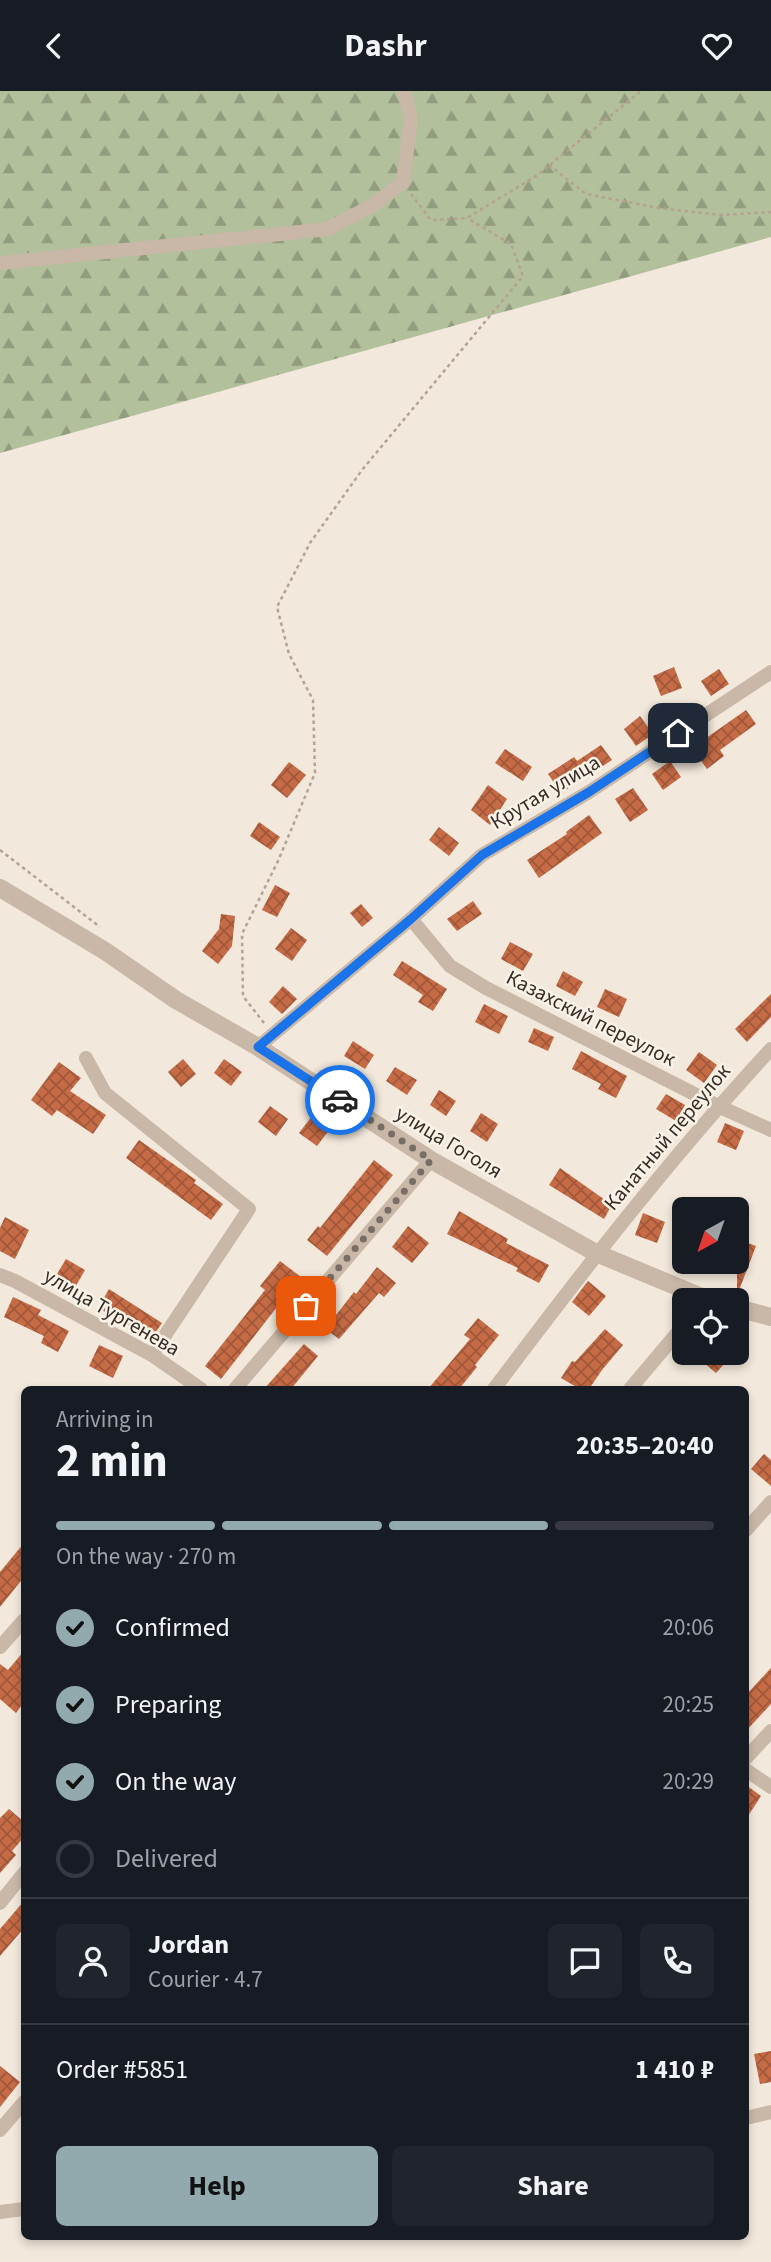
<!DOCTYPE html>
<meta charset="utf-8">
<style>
body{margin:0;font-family:"Source Sans 3",sans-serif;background:#20242c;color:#f1f3f6;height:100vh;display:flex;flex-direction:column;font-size:26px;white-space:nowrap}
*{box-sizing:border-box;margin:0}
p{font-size:23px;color:#9ea1a6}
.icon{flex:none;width:38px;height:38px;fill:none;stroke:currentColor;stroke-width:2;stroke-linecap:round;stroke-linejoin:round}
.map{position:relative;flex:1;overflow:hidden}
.side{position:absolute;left:21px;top:1295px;width:728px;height:854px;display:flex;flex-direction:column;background:#171b24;border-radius:10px;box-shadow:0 4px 10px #0003}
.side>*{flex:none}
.needle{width:46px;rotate:220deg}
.tools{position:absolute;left:672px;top:1106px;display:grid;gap:14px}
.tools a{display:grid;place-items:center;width:77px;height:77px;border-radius:10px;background:#171b24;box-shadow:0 4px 10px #0003;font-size:35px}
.pin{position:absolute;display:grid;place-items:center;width:60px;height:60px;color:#fff;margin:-30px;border-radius:14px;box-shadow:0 4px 10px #0006}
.courier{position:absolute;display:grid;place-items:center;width:70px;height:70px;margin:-35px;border:5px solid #1a73e8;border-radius:50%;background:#fff;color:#222;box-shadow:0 2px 9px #0007}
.summary em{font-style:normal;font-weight:700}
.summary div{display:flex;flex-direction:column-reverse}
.summary{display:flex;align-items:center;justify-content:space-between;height:119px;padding:0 35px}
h1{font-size:46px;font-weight:700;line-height:52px}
.bar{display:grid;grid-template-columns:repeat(4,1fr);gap:10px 7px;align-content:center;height:84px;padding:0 35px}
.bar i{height:9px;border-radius:5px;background:#363941}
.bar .current{background:#92aaae}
.bar p{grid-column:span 4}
.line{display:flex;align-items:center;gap:18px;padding:0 35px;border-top:2px solid #363941}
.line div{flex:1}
.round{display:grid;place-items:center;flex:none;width:74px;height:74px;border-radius:10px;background:#20242c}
ol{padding:0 35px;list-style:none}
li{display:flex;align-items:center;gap:21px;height:77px}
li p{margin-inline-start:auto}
li .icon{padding:7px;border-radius:50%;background:#92aaae;color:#111;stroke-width:4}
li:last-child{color:#9ea1a6}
li i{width:38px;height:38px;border:4px solid #363941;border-radius:50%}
.action{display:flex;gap:14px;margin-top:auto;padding:14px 35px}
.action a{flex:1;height:80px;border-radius:10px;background:#92aaae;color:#111;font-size:28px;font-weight:700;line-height:80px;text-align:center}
.action a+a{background:#20242c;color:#f1f3f6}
header{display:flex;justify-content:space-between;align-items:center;height:91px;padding:0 35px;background:#171b24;font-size:32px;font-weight:700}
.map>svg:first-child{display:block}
.forest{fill:url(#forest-firs)}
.building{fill:url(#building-cross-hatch)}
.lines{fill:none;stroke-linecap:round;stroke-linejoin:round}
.path{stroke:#b5a291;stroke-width:2.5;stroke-dasharray:3.5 3.5;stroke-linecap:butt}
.minor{stroke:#c9b8a7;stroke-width:14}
.tertiary{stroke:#c9b8a7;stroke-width:18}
.done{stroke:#786e66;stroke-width:7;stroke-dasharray:0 12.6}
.route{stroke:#1a73e8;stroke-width:9}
.labels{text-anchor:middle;stroke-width:5;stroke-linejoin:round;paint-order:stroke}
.street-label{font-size:21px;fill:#362d27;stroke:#f9f2e7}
</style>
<header><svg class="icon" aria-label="back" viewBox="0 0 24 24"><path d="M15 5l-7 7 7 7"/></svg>Dashr<svg class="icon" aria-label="heart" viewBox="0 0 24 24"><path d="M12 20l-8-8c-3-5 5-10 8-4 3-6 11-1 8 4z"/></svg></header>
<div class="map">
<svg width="771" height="2171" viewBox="0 0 771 2171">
<defs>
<pattern id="forest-firs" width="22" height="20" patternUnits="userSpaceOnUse" patternTransform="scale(1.75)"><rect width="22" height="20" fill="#b2c09b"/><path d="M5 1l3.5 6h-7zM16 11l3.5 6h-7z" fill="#929c7e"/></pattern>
<pattern id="building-cross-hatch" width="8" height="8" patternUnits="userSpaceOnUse" patternTransform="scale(1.75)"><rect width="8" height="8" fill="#c56b45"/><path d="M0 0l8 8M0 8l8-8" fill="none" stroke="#a1583a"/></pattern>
</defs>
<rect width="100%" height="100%" fill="#f2e8db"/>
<path class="forest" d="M0,0H771V146L0,362Z"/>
<g class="building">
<path d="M674,576L682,597L661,605L653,585Z"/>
<path d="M719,578L729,593L711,605L701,590Z"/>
<path d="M746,619L756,633L720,659L724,665L707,678L692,657Z"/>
<path d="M640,625L653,643L636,655L624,638Z"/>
<path d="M601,654L612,669L561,702L548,683L574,666L577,670Z"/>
<path d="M505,658L532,676L523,690L495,672Z"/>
<path d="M670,670L681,686L663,699L652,683Z"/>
<path d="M289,671L306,684L287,707L271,694Z"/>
<path d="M488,694L507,708L490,734L471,719Z"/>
<path d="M633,697L648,719L630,731L615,708Z"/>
<path d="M589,724L602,742L539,787L527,769L567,743L566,741Z"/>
<path d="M259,731L280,746L271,759L250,745Z"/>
<path d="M439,736L459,752L449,765L429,749Z"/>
<path d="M275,794L290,802L277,826L262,819Z"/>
<path d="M473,810L482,823L457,840L447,828Z"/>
<path d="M361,813L373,827L362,836L350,822Z"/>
<path d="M221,823L235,825L232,855L218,873L202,860L219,838Z"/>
<path d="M291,837L307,849L292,870L275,858Z"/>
<path d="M510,851L533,863L523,880L501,868Z"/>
<path d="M402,870L447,898L433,920L418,911L423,904L393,884Z"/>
<path d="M563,880L583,891L575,905L556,895Z"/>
<path d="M283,895L297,908L282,923L269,911Z"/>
<path d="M605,898L627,908L619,926L597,916Z"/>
<path d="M771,903V926L747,951L735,938Z"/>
<path d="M484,913L508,925L499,943L475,931Z"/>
<path d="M534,937L554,946L548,960L528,951Z"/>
<path d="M353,950L374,964L365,978L344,965Z"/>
<path d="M581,960L627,985L616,1007L598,998L601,993L572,978Z"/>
<path d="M699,961L717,974L704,992L686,979Z"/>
<path d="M183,968L196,983L181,996L168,981Z"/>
<path d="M224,968L242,981L231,995L214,982Z"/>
<path d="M59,971L81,987L70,1000L106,1024L93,1043L57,1019L52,1025L31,1009Z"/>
<path d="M395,976L417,989L407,1004L386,990Z"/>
<path d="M439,999L456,1010L446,1025L430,1014Z"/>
<path d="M666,1003L685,1014L676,1030L656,1018Z"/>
<path d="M270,1015L288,1028L276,1045L258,1031Z"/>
<path d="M481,1022L498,1033L487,1051L470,1040Z"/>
<path d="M312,1025L330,1038L317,1055L299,1042Z"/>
<path d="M725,1032L744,1040L736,1059L717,1051Z"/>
<path d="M139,1049L196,1089L194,1092L223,1113L211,1129L126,1067Z"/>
<path d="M374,1069L393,1084L327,1165L307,1149L318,1135L320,1137Z"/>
<path d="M560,1077L612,1114L604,1128L549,1094Z"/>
<path d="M459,1120L508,1148L506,1152L549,1174L539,1192L516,1180L518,1177L447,1143Z"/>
<path d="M643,1122L665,1131L657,1152L635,1144Z"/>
<path d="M5,1126L29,1139L15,1168L0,1160V1137Z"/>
<path d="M408,1135L429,1152L412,1172L392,1156Z"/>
<path d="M737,1148L756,1155L738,1202H737Z"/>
<path d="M66,1168L85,1179L73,1200L54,1188Z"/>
<path d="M280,1170L305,1189L285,1215L280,1212L221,1288L205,1275L265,1199L260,1195Z"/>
<path d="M377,1176L396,1192L384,1206L379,1202L339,1248L322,1235L333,1221L336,1224L354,1201L356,1203Z"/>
<path d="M588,1190L606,1205L589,1225L572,1211Z"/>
<path d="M109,1198L162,1232L149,1251L129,1240L131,1236L98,1217Z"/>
<path d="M13,1206L41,1219L38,1224L69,1240L58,1261L41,1252L44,1245L4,1226Z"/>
<path d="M478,1227L499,1244L475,1274L477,1276L459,1298H428L470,1248L464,1244Z"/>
<path d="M605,1238L623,1254L602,1279L589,1298H580L561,1287L572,1270L575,1271Z"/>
<path d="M304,1253L318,1265L291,1298H264Z"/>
<path d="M99,1254L123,1265L113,1287L89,1275Z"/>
<path d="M692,1262H734L716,1282Z"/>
<path d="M764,1363L771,1369V1395L751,1378Z"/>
<path d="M24,1452V1486L0,1516V1481Z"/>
<path d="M24,1560V1611L16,1622L0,1608V1573L8,1579Z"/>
<path d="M771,1577V1613L746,1640V1604Z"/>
<path d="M746,1694L761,1705L746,1728Z"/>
<path d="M9,1718L24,1731V1746L12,1760L16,1764L0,1782V1727Z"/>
<path d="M24,1810V1837L0,1865V1838Z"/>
<path d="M771,1960V1991L760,1993L754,1963Z"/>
<path d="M0,1975L20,1991L0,2016Z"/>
</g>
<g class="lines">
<g class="path">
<path d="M549,74L586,103L659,117L721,124L771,121"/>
<path d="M411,103L431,129L467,127L536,85L641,0"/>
<path d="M0,759L100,836"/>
<path d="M264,932L243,905L242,843L278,770L315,682L313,609L289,563L277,516L310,452L362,379L523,185L511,153L467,127"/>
</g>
<g class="minor">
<path d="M0,172L328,138L373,114L403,91L411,28L404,0"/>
<path d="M411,828L450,875L486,897L718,1015L771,1039"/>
<path d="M258,956L411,828L482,764L589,701L771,581"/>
<path d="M86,967L105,1002L249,1118L152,1264"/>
<path d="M0,1184L15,1190L152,1264L201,1298"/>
<path d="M235,1298L431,1069"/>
<path d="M494,1298C582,1181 671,1066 771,958"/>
<path d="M630,1298L684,1234"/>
<path d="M746,1439L771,1411"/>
<path d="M0,1556L24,1529"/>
<path d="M746,1667L771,1640"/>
<path d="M746,1679L771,1696"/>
<path d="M0,1812L24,1782"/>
<path d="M746,2027L771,2021"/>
<path d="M0,2039L24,2011"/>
<path d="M0,2121L24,2118"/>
</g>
<g class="tertiary">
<path d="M0,797L105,860L176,909L258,956L431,1069L596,1162L709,1209"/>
<path d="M737,1217L771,1226"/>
</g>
</g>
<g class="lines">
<path class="done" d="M306,1215L431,1069L340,1009"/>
<path class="route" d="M340,1009L258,956L411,828L482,764L589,701L678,642"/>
</g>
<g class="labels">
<g class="street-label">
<text transform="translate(545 701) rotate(-31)" y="7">Крутая улица</text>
<text transform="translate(591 927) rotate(27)" y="7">Казахский переулок</text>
<text transform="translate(667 1046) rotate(-50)" y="7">Канатный переулок</text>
<text transform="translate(449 1051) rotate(31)" y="7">улица Гоголя</text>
<text transform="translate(112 1221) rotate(30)" y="7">улица Тургенева</text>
</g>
</g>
</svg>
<div class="tools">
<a><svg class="needle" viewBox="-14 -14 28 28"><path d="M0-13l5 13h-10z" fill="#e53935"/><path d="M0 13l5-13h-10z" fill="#9ea1a6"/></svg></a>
<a><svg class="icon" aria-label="locate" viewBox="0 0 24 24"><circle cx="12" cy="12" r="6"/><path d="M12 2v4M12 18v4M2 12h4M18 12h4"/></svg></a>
</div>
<div class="pin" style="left:306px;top:1215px;background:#ea580c"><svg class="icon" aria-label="bag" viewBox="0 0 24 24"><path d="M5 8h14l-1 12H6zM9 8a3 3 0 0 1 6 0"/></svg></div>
<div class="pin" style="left:678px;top:642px;background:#1f2937"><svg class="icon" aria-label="home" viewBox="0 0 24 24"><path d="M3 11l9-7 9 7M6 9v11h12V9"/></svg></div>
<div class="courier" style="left:340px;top:1009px"><svg class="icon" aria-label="car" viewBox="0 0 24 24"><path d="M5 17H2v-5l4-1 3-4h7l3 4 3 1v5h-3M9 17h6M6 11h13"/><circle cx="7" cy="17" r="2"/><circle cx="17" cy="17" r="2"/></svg></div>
<section class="side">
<div class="summary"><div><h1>2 min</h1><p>Arriving in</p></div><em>20:35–20:40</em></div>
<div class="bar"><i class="current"></i><i class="current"></i><i class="current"></i><i></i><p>On the way · 270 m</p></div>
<ol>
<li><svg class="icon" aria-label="check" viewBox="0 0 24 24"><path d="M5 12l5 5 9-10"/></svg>Confirmed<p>20:06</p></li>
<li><svg class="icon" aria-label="check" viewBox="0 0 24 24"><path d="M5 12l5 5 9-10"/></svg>Preparing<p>20:25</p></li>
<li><svg class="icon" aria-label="check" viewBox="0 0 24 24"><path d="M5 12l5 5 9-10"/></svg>On the way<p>20:29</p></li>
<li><i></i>Delivered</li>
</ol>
<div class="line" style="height:126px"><a class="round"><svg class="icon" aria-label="person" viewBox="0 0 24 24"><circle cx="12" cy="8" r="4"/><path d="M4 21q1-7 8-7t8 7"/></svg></a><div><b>Jordan</b><p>Courier · 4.7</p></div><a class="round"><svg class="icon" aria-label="chat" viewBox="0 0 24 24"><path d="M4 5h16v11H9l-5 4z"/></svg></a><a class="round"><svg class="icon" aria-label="phone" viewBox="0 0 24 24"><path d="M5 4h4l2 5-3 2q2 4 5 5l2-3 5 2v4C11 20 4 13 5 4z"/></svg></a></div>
<div class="line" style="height:91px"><div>Order #5851</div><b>1 410 ₽</b></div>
<div class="action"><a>Help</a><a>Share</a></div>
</section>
</div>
